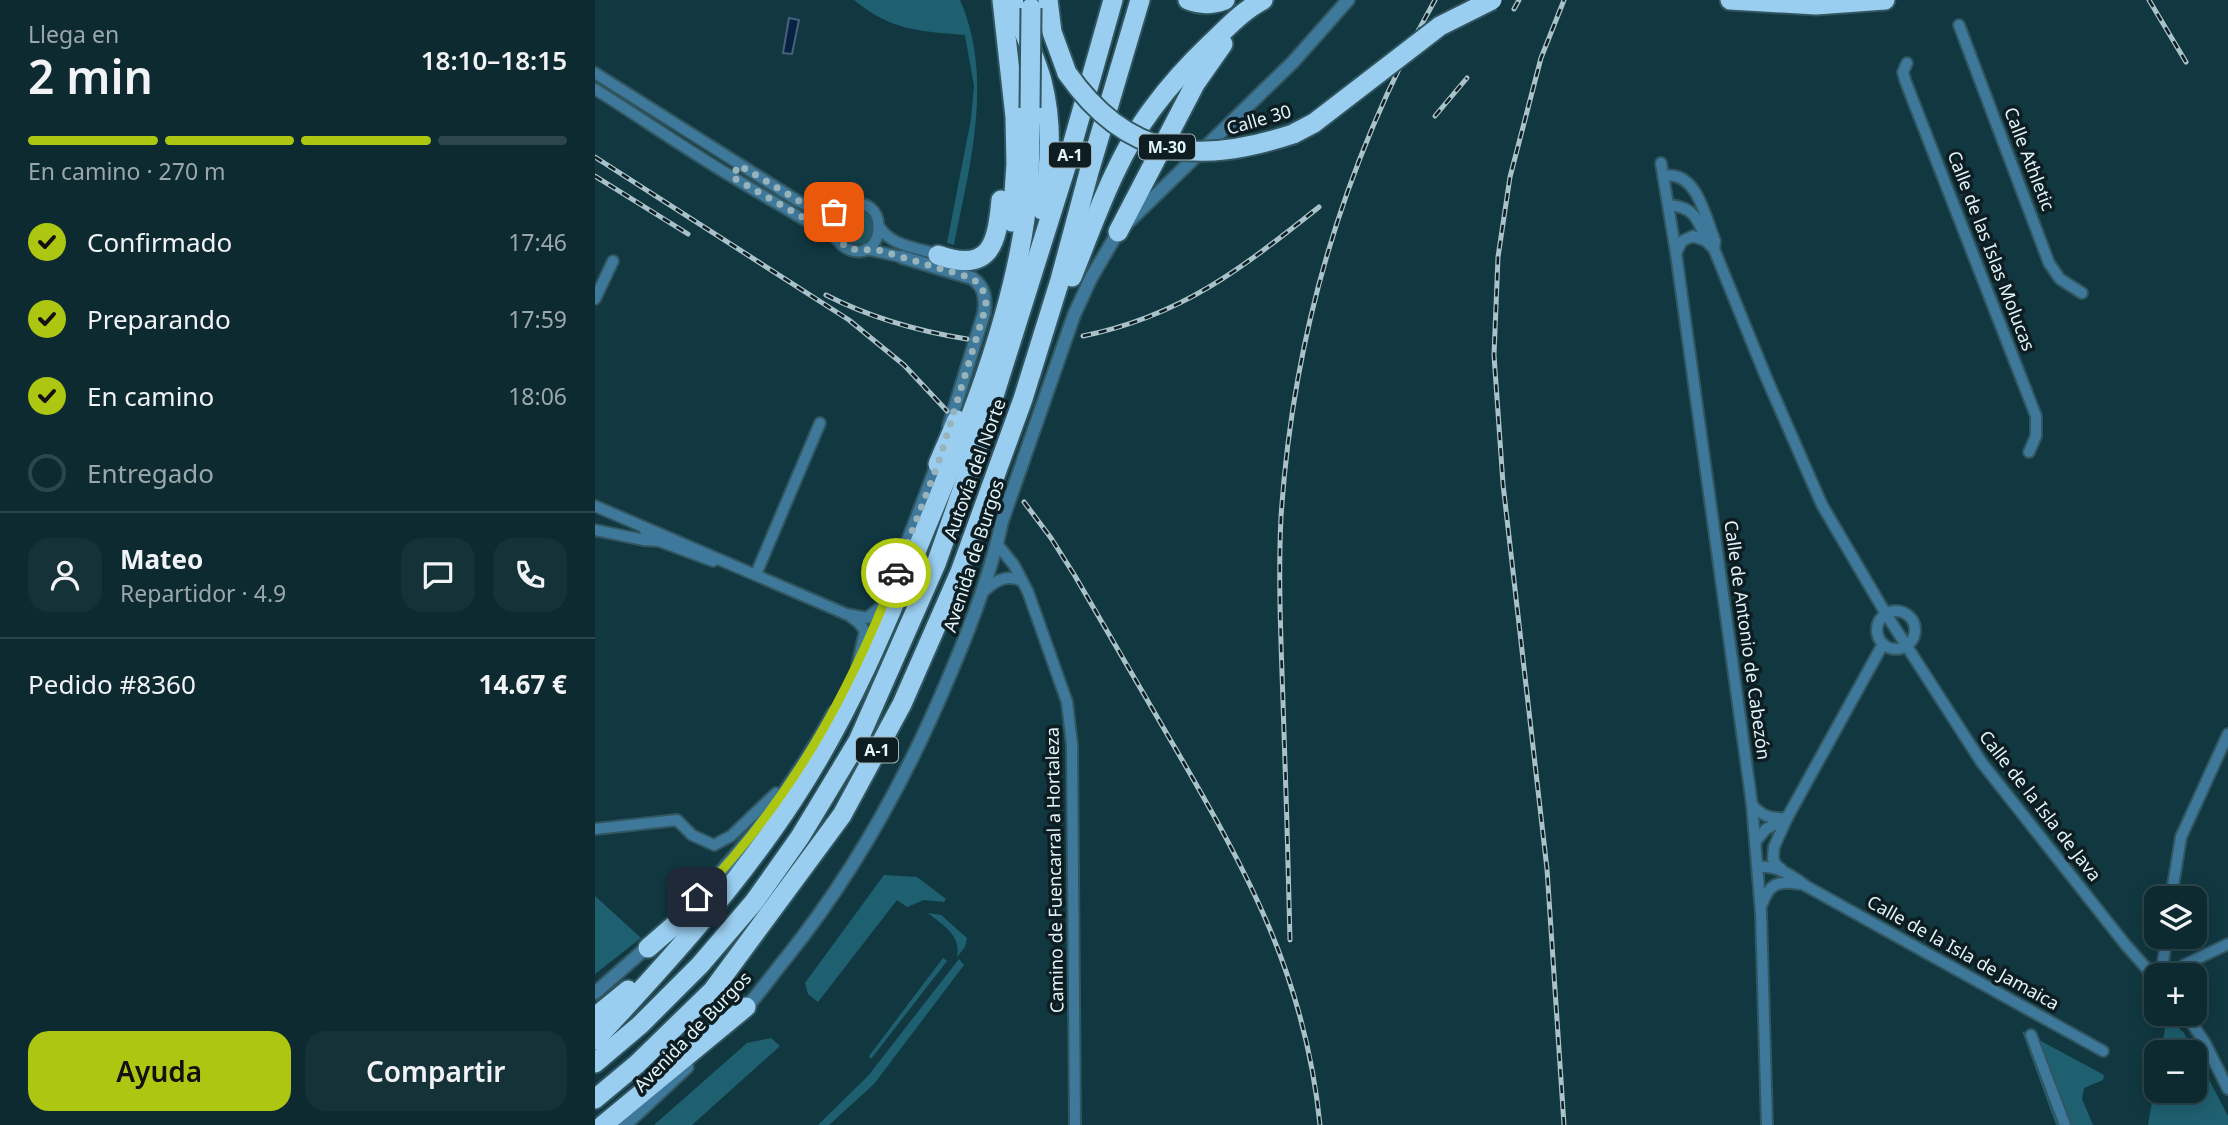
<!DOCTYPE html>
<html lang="es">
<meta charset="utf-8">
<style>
body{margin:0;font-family:"Noto Sans",sans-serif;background:#163239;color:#f1f3f6;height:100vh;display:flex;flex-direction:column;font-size:26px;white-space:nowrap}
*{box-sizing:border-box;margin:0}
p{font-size:23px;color:#9aa7ab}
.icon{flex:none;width:38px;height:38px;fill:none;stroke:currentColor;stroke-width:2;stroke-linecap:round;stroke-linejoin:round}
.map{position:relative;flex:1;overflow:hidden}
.details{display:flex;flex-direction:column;background:#0d2a31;width:595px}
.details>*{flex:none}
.tools{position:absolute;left:1549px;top:886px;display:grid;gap:14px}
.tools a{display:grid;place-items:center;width:63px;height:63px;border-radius:14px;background:#0d2a31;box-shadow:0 4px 18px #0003,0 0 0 2px #2d464d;font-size:35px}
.pin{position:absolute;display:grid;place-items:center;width:60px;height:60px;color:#fff;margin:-30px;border-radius:14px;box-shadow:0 4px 10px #0006}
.courier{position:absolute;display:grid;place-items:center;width:70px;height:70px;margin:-35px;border:5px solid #acc611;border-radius:50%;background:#fff;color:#222;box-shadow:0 2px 9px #0007}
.head em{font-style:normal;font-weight:600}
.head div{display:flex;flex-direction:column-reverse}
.head{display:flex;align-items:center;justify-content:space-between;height:119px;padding:0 28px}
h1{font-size:46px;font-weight:600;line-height:52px}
.bar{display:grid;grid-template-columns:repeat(4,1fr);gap:10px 7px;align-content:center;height:84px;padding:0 28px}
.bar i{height:9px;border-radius:5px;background:#2d464d}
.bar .current{background:#acc611}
.bar p{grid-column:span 4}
.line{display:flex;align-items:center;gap:18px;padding:0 28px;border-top:2px solid #2d464d}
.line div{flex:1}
.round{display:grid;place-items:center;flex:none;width:74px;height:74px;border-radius:21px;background:#163239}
ol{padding:0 28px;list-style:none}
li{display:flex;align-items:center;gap:21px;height:77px}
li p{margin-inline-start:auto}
li .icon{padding:7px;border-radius:50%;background:#acc611;color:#111;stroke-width:4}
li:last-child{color:#9aa7ab}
li i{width:38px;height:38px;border:4px solid #2d464d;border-radius:50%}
.action{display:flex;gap:14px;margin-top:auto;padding:14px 28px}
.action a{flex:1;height:80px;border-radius:21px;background:#acc611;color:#111;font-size:28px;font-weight:600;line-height:80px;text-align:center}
.action a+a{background:#163239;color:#f1f3f6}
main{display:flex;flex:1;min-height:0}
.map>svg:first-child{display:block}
.green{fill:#1f6070}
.water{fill:#072143;stroke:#48617a;stroke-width:2}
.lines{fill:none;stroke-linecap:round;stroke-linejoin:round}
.minor-casing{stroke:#32565f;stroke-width:14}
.tertiary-casing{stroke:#32565f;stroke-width:16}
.motorway-casing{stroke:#32565f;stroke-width:23}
.minor{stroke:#3e789a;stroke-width:10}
.tertiary{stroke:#3e789a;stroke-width:12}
.motorway{stroke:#9acef0;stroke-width:19}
.rail-casing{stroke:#a9c2c9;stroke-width:5}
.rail{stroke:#0d1d21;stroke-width:2.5;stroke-dasharray:8;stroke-linecap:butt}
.motorway-bridge-casing{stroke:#32565f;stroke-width:23;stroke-linecap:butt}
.motorway-bridge{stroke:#9acef0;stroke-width:19}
.done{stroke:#98b3ba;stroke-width:7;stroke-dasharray:0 12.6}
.route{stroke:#acc611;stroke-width:9}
.labels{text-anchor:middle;stroke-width:7;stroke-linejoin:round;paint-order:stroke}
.shield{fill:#0d1d21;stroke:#a1b4ba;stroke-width:2}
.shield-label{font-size:16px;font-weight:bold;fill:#e1f5fb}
.street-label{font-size:18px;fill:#e1f5fb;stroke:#0d1d21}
</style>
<main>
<section class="details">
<div class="head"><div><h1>2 min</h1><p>Llega en</p></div><em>18:10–18:15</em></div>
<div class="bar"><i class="current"></i><i class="current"></i><i class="current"></i><i></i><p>En camino · 270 m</p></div>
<ol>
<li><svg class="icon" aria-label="check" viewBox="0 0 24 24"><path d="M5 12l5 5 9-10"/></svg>Confirmado<p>17:46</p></li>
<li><svg class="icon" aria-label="check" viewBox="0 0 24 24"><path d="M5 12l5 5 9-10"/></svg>Preparando<p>17:59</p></li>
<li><svg class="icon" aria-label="check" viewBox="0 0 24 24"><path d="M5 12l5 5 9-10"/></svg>En camino<p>18:06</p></li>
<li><i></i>Entregado</li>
</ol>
<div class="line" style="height:126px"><a class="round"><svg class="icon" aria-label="person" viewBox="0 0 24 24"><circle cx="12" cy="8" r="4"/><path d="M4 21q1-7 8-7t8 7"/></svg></a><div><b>Mateo</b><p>Repartidor · 4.9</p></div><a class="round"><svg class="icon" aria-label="chat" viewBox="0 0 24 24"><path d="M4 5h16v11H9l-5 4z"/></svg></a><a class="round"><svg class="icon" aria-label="phone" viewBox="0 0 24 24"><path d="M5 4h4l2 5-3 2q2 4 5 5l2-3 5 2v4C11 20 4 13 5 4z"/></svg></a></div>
<div class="line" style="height:91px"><div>Pedido #8360</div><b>14.67 €</b></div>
<div class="action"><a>Ayuda</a><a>Compartir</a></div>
</section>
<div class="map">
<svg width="1633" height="1125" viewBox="0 0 1633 1125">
<rect width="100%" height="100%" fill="#113841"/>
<g class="green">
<path d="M259,0H365C399,78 375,165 359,245L352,243L376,119L379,86L370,35C324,31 297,31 259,0Z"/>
<circle cx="262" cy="227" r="17"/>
<path d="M289,875L322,877L351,899L349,902L329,900L312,907L302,900L223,1002L213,994L210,983Z"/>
<path d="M0,896L46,938L0,974Z"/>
<path d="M333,913L346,915L372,938L370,947L362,957C367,936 348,925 333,913Z"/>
<path d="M348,958L352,961L276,1059L274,1056Z"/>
<path d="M364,959L369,965L279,1084L234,1125H223L273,1076Z"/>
<path d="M1572,1017L1589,1033L1599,1052H1566Z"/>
<path d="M1427,1031L1509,1075L1508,1080L1489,1088L1487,1099L1498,1125H1461Z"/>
<path d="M176,1038L185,1046L97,1125H59L152,1043Z"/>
<path d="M1600,1053L1633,1116V1125H1553L1561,1080V1090H1600Z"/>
</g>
<path class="water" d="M194,18L204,20L197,54L188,53Z"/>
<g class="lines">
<g class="minor-casing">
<g id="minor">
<path d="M1364,25L1454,263L1465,279L1487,293"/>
<path d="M1312,63L1308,72L1310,80L1441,416V436L1434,452"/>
<path d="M0,73L203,201L224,211H246"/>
<path d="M0,89C46,118 92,150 139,178C162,192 185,205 208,219C217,224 227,228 236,234C242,238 245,245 251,248C293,269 296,186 250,208L240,221L241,237"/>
<path d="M1066,163L1081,253L1157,805L1166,913L1172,1125"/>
<path d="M1069,176C1102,170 1110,217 1120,241L1119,249"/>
<path d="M1074,205C1099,207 1103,219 1111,240"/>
<path d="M285,228C298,247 322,247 343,255"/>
<path d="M271,249L307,257"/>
<path d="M1081,253L1087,241L1098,236L1111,241L1119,249L1171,377L1227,505L1291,614L1387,763L1530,944L1561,979"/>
<path d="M0,299L18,261"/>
<path d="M0,506L251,614L272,618L287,606"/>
<path d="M0,530L49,540L65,541"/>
<path d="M50,531L64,541L118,561"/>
<path d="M402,544L419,565L433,592L472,702L477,745L480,1125"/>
<path d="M161,574L225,423"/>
<path d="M386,594C398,582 411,573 427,581"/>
<circle cx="1301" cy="630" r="19"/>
<path d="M256,617L264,623L270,631L262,666"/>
<path d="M1157,805C1166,815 1175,819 1189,818"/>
<path d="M0,829L82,820L97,835L119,845L136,836L181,793L188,795"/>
<path d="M1160,842L1171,829L1192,818"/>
<path d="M1163,867C1182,865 1196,875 1211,886L1508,1051"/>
<path d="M1186,869L1181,865L1178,859L1179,847L1192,818L1288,644"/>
<path d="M1576,898L1586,837L1633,734"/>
<path d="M1167,904C1174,884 1183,880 1204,884"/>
<path d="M1566,975L1572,936"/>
<path d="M1576,975L1589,965L1633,944"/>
<path d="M1590,1013L1610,1043L1633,1089"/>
<path d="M1436,1035L1470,1125"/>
</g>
</g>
<g class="tertiary-casing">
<g id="tertiary">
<path d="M307,257L377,278C390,287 391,299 389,313L354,426"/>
<path d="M285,614L345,457"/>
<path d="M107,892C159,838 203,778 239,712"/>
<path d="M0,993L58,942"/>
<path d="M147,1012C163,996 176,976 191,958C261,871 313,776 356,672C377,623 396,573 407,521L479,315L496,278L523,232L698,62L753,0"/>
<path d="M30,1125L92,1067"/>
</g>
</g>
<g class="motorway-casing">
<g id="motorway">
<path d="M407,0L420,117L421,164L417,222"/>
<path d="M418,0C425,28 440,54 447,81C458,124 456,167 447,210"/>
<path d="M453,0L457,32L472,73"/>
<path d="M593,0C606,5 616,5 630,0"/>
<path d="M1135,0L1221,5L1290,0"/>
<path d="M698,134L719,123L784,73"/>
<path d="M523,232L600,84L628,44"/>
<path d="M343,255C396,274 402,243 406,200"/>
<path d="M477,277C499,222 522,155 558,108C575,85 594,64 615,44C632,28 647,11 668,0"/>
<path d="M343,464L362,420"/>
<path d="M53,948L121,889"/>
<path d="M0,1017L33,990"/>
<path d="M0,1040C71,964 141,887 198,800C254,715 292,623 330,530C371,431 415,325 430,219C435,182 435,145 435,108"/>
<path d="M0,1063L45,1025L105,965L159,902L205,837L263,741L341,564L388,431L471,167L518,0"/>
<path d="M0,1099L42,1064L118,990L247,815L307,704L365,572L428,399L465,280L494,172L545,0"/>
<path d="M8,1125L151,1007"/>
</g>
</g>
<use href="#minor" class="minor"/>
<use href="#tertiary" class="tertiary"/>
<use href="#motorway" class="motorway"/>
<g class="rail-casing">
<g id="rail">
<path d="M1554,0L1591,62"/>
<path d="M919,9L924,0"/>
<path d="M840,116L872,78"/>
<path d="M0,157L254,320L309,365L352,411"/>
<path d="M0,176L93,234"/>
<path d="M231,295C276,318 322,331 372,339"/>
<path d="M488,336C587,316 647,268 724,207"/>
<path d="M429,502L456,538L480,576C513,632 546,689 579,746C653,873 710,976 725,1125"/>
<path d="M695,940C693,861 691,781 688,702C686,641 683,579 686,517C698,334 750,160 840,0"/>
<path d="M969,1125L952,869L908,484L899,355L903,257L915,177L946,58L969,0"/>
</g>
</g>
<use href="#rail" class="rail"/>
<g class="motorway-bridge-casing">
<g id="motorway-bridge">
<path d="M472,73C533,160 603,165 698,134"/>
<path d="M784,73L845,26L897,0"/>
<path d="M435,108L436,8"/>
</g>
</g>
<use href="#motorway-bridge" class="motorway-bridge"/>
</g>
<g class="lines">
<path class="done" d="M239,212L224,211L216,208L144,165L137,177L232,231L254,249L283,250L377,278L384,284L388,291L391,302L389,313L343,464L301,573"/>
<path class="route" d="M102,897C195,801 253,697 301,573"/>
</g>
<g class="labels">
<g class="shield">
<rect x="544" y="134.5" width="56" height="25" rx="5"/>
<rect x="454" y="142.5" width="42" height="25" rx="5"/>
<rect x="261" y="737.5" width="42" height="25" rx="5"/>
</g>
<g class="shield-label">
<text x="572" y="153">M-30</text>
<text x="475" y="161">A-1</text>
<text x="282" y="756">A-1</text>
</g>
<g class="street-label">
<text transform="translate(664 120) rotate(-16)" y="6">Calle 30</text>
<text transform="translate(1434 159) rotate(69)" y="6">Calle Athletic</text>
<text transform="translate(1396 251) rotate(69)" y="6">Calle de las Islas Molucas</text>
<text transform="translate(380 469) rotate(-70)" y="6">Autovía del Norte</text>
<text transform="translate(379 556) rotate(-72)" y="6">Avenida de Burgos</text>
<text transform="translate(1152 640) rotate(82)" y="6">Calle de Antonio de Cabezón</text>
<text transform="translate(1445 806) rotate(52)" y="6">Calle de la Isla de Java</text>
<text transform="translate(460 870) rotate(-91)" y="6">Camino de Fuencarral a Hortaleza</text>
<text transform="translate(1368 953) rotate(29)" y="6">Calle de la Isla de Jamaica</text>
<text transform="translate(98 1032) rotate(-46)" y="6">Avenida de Burgos</text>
</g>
</g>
</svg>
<div class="tools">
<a><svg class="icon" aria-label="layers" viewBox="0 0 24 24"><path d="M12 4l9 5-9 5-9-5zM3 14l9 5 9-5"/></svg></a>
<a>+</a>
<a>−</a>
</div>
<div class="pin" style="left:239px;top:212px;background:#ea580c"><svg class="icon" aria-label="bag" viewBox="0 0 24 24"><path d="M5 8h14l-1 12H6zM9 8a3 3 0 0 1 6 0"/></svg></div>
<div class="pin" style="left:102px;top:897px;background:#1f2937"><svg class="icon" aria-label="home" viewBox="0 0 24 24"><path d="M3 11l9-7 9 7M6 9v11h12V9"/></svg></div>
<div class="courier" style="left:301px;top:573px"><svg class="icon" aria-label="car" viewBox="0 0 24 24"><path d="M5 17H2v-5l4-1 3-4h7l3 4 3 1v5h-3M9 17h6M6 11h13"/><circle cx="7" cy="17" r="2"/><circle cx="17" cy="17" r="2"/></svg></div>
</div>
</main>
